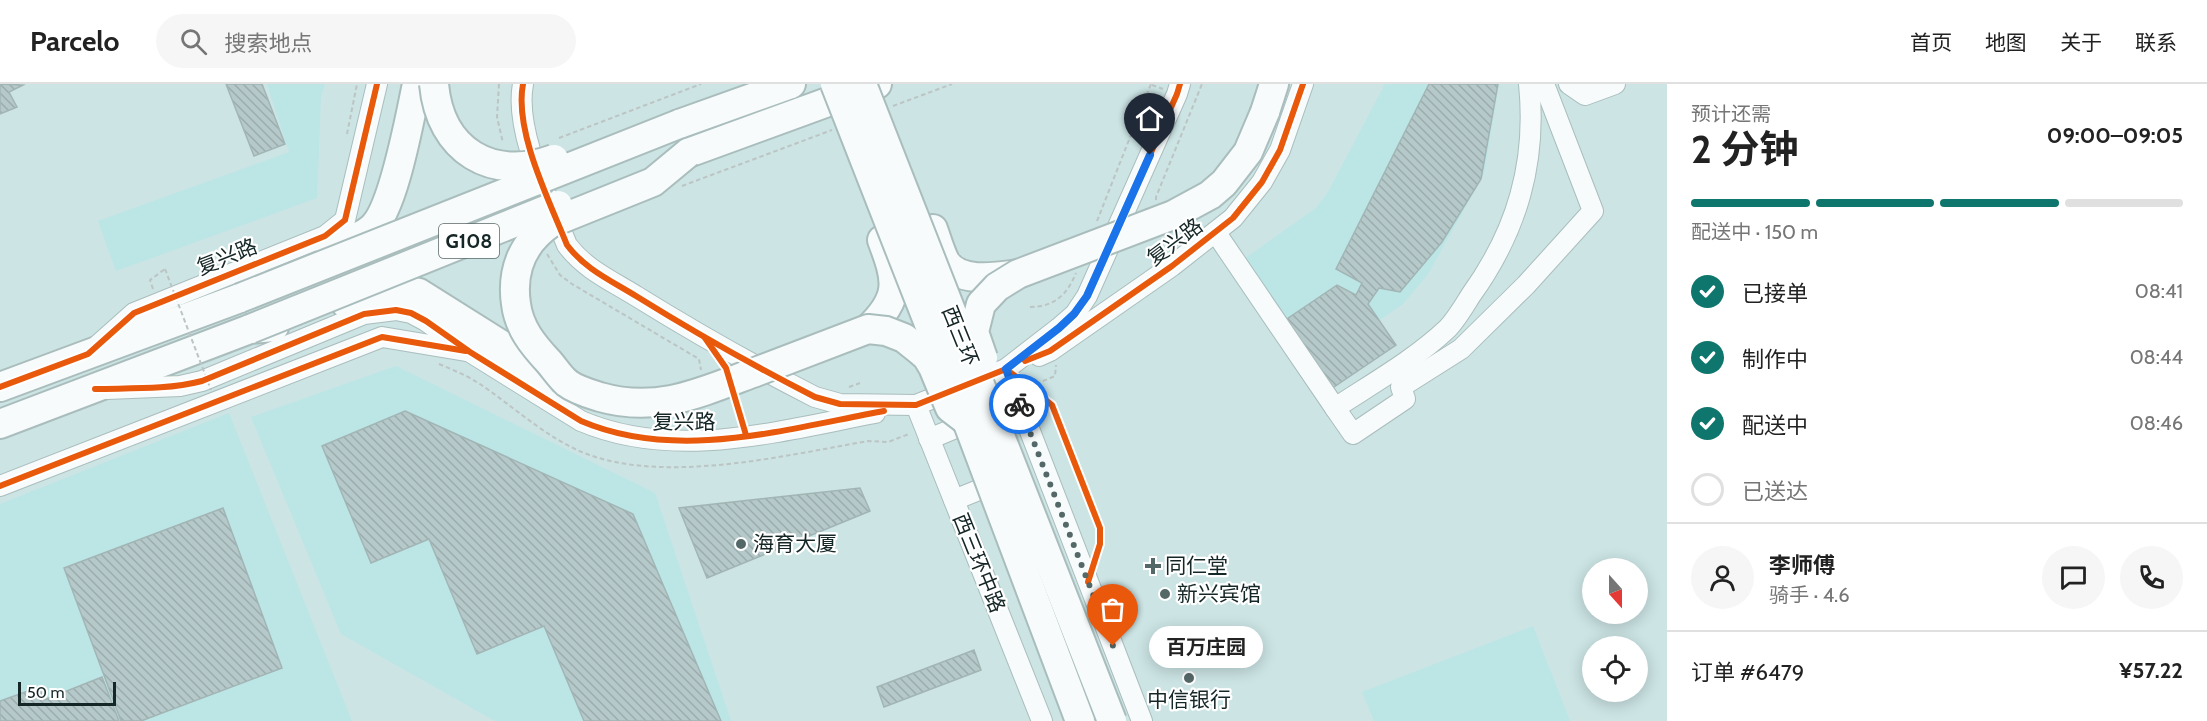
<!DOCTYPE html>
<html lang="zh">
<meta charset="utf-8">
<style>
body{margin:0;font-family:Cabin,"Noto Sans SC",sans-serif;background:#f6f6f6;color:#222;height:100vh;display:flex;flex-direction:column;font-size:22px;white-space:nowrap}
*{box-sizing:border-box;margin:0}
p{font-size:20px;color:#767676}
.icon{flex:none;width:33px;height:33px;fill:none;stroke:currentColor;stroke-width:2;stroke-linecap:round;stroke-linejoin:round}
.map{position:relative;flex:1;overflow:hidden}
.drawer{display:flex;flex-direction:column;background:#fff;width:540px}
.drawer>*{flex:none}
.needle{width:39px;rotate:159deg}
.controls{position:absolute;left:1582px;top:474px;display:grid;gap:12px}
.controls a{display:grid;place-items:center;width:66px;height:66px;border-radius:50%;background:#fff;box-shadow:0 3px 15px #0003;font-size:30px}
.scale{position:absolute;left:18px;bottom:15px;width:98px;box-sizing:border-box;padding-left:6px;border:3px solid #152626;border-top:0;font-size:16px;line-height:21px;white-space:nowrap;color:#152626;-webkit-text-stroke:4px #fff;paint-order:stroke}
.pin{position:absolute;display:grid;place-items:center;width:51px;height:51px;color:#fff;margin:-62px -26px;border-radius:50% 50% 50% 0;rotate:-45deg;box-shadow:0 0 6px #0007}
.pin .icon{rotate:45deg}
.courier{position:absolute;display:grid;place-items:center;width:60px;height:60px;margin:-30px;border:4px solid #1a73e8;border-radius:50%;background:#fff;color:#222;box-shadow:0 2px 8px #0007}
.bubble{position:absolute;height:42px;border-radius:21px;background:#fff;box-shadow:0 3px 15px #0003;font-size:20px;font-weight:700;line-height:42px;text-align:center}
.head em{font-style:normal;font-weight:700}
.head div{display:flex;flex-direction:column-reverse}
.head{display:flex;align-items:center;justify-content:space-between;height:102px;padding:0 24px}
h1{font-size:39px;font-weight:700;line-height:45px}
.bar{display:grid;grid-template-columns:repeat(4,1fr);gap:9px 6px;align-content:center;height:72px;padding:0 24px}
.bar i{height:8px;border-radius:4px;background:#e0e0e0}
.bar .selected{background:#0f766e}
.bar p{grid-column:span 4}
.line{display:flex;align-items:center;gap:15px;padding:0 24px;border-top:2px solid #e0e0e0}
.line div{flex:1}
.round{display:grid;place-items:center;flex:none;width:63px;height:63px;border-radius:32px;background:#f6f6f6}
ol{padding:0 24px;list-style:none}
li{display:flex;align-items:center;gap:18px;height:66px}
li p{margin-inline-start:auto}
li .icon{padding:6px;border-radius:50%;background:#0f766e;color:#fff;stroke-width:4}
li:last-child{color:#767676}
li i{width:33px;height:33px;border:3px solid #e0e0e0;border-radius:50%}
header{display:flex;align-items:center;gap:36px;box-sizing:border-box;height:84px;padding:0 30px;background:#fff;border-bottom:2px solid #e0e0e0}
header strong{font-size:28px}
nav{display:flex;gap:33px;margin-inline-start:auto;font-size:21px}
.search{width:420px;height:54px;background:#f6f6f6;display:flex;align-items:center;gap:15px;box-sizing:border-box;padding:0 21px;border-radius:33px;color:#767676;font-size:22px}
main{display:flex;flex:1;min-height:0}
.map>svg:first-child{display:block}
.built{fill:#bce5e6}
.building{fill:url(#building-back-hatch);stroke:#a2b5b5;stroke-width:1.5}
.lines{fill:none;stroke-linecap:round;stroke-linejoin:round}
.minor-casing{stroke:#aabdbd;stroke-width:22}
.highway-casing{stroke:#aabdbd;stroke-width:32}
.path{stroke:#bcc4c4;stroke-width:2;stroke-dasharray:4.5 3;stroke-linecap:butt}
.minor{stroke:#f7fbfb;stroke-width:20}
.highway{stroke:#f7fbfb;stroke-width:28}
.highway-bridge-casing{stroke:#aabdbd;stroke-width:32;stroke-linecap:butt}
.path-bridge{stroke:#bcc4c4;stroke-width:2;stroke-dasharray:4.5 3;stroke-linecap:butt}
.highway-bridge{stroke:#f7fbfb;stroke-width:28}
.cycleway-casing{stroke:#fff;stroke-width:10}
.cycleway{stroke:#e8590c;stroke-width:6}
.done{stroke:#556868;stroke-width:6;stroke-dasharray:0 10.8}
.route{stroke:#1a73e8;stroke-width:8}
.poi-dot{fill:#556868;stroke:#fff;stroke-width:2}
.labels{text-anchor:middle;stroke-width:4.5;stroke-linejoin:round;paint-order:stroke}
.shield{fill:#fff;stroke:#5b6767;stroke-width:1.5}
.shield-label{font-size:20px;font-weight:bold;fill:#152626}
.street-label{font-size:21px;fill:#152626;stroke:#fff}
.poi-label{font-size:21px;fill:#152626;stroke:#fff;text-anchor:start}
</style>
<header>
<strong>Parcelo</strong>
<div class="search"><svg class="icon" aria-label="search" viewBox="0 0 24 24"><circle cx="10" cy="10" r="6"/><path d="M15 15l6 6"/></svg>搜索地点</div>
<nav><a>首页</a><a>地图</a><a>关于</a><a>联系</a></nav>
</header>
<main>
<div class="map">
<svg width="1667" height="637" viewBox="0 0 1667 637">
<defs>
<pattern id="building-back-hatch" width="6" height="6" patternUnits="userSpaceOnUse" patternTransform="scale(1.5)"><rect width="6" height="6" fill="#b6c9ca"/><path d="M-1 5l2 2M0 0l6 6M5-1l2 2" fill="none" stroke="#9cacad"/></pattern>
</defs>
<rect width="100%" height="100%" fill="#cce4e4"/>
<g class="built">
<path d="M267,0H325L321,12L317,114L116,187L98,137L289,68Z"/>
<path d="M1385,0H1499L1484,90L1428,190L1403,220L1309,284L1237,180L1316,124L1328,108Z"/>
<path d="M396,282L655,409L731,637H495L341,550L251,333Z"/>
<path d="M229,329L352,637H0V420Z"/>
<path d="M1533,542L1570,637H1374L1362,608Z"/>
</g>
<g class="building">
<path d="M0,0L23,1L9,8L17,23L0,30Z"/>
<path d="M226,0H262L285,60L254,72Z"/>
<path d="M1429,0H1498L1481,95L1442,158L1400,208L1379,204L1368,220L1396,261L1331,305L1284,237L1337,201L1356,211L1362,199L1336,185Z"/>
<path d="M405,327L633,430L721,637H584L544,542L477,570L429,455L371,479L322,362Z"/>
<path d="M860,404L870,427L707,494L679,424Z"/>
<path d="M223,424L282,584L141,637H121L64,484Z"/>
<path d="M974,566L981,586L884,623L877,603Z"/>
<path d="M102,593L119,637H0V617L39,603L44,616Z"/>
</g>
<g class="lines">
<g class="minor-casing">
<g id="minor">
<path d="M523,0C514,47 549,116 567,161C585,185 610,196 636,212C694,248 754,282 815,313L840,320L916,321L1006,285L1059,244L1075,230L1087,212L1177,10L1180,0"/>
<path d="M1569,0L1585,11L1615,0"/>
<path d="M1216,149L1335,324C1373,299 1414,276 1447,245C1456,236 1464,222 1471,211C1517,147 1537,79 1529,0"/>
<path d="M97,262L134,229L325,152L345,136L377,0"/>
<path d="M1039,272L1050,267L1172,182L1233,134L1262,98L1280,66L1303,0"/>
<path d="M1006,285L1142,637"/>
<path d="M107,305L180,302L202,297L364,230L396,226L411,229L426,237L470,268L581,337C675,377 779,347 875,329"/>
<path d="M916,321L1042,637"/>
<path d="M1335,324L1353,350L1405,315L1401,303L1461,265L1526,201L1593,127L1544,0"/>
<path d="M929,355L977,335"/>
<path d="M0,402L382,253L466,267"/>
<path d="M954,416L1001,397"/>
</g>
</g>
<g class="highway-casing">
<g id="highway">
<path d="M1265,28L1274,0"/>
<path d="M679,40L791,0"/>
<path d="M688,69L877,0"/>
<path d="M933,145C937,156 940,167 945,177C958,200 997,193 1018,190"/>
<path d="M330,164C344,158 361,154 372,144C394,125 410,32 417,0"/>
<path d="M346,220C373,210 390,201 419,209L546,289L566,298"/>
<path d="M868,245C902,213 897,196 882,156"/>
<path d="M0,303L240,214L260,200"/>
<path d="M0,340L250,245L274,243"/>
</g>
</g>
<g class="path">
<path d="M499,0L497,33L503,59"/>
<path d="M1152,1L1163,5"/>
<path d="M893,22L952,0"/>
<path d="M347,50L357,0"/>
<path d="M559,54L701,0"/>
<path d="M682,102L832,46"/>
<path d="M1156,116V113L1202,0"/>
<path d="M1097,137L1151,0"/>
<path d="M547,170L560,191L572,200L699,275L701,286"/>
<path d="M153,205L150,196L165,185"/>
<path d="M1030,223C1054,223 1067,211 1076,189"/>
<path d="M439,280C453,286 468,292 480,300C511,321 540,348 575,365C655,403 782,372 868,357L888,358L909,350"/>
<path d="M849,303L860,299"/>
<path d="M1029,303L1055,292L1056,281"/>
<path d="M706,327L708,340"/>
</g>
<use href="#minor" class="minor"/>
<use href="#highway" class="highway"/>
<g class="highway-bridge-casing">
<g id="highway-bridge">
<path d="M434,0C440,67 492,98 554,75"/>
<path d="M835,0L967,337L1080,637"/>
<path d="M862,0L1112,637"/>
<path d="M688,69L653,98L551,139C523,158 511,186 516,220C519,244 533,261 549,278C555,285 560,293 567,299C576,306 590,310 600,313C659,330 704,307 758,287C794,273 831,259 868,245L886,247L904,254L919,266L927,273L933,283L950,324L967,337"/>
<path d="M240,214L679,40"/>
<path d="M250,245L558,121"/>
<path d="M983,274L974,248L981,220L997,203L1018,190L1173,131L1210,111L1224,99L1248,68L1265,28"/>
</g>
</g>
<path class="path-bridge" d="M165,185L211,306"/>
<use href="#highway-bridge" class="highway-bridge"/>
<g class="cycleway-casing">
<g id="cycleway">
<path d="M523,0C514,47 549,116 567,161C585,185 610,196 636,212C694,248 754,282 815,313L840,320L916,321L1006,285L1059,244L1075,230L1087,212L1177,10L1180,0"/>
<path d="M705,254L726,284L746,351"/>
<path d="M1025,277L1050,267L1172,182L1233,134L1262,98L1280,66L1303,0"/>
<path d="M1006,285L1052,321L1100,444V460L1088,498"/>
<path d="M0,303L88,270L134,229L325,152L345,136L377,0"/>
<path d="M95,305C131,304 167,306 202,297L364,230L396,226L411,229L426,237L470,268L581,337C677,378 786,345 884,327"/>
<path d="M0,402L382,253L466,267"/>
</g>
</g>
<use href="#cycleway" class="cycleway"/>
</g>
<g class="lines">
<path class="done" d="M1019,320L1113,562"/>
<path class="route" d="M1019,320L1006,285L1059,244L1074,230L1087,212L1150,71"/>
</g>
<g class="poi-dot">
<circle cx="741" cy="460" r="6"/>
<path d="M1150 473h6v6h6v6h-6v6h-6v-6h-6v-6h6z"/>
<circle cx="1165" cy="510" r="6"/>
<circle cx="1189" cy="594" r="6"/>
</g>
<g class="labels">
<rect class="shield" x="439" y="140" width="60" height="34" rx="4.5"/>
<g class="shield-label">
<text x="469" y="164">G108</text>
</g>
<g class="street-label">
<text transform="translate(1175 158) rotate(-37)" y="7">复兴路</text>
<text transform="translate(227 173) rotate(-22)" y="7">复兴路</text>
<text transform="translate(960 252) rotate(68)" y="7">西三环</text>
<text x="684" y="345">复兴路</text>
<text transform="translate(979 479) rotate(68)" y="7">西三环中路</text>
</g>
<g class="poi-label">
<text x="753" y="467">海育大厦</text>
<text x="1165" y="489">同仁堂</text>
<text x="1177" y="517">新兴宾馆</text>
<text x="1189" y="623" text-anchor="middle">中信银行</text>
</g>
</g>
</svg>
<div class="controls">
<a><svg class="needle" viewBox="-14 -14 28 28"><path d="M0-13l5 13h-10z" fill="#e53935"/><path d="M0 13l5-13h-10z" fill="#767676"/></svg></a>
<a><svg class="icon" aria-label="locate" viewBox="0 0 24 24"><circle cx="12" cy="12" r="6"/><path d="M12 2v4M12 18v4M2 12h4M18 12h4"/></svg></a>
</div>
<div class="scale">50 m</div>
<div class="pin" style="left:1113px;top:562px;background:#ea580c"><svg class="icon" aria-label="bag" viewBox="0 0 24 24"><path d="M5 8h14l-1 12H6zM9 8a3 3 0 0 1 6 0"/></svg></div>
<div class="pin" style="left:1150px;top:71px;background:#1f2937"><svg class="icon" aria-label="home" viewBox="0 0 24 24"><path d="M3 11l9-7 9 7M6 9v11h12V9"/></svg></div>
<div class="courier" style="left:1019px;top:320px"><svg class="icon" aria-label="bike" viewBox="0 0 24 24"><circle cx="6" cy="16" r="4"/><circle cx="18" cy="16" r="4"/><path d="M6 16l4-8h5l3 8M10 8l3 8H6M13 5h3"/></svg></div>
<div class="bubble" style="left:1149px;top:542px;width:114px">百万庄园</div>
</div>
<section class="drawer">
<div class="head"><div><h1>2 分钟</h1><p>预计还需</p></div><em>09:00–09:05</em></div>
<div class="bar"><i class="selected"></i><i class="selected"></i><i class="selected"></i><i></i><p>配送中 · 150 m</p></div>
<ol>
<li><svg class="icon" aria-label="check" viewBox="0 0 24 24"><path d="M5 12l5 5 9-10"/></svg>已接单<p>08:41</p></li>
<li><svg class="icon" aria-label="check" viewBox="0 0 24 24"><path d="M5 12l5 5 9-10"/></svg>制作中<p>08:44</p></li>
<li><svg class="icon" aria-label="check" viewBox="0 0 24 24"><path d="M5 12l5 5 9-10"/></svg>配送中<p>08:46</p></li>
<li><i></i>已送达</li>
</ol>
<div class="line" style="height:108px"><a class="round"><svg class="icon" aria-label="person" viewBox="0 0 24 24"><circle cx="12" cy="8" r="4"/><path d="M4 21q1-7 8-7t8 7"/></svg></a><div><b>李师傅</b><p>骑手 · 4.6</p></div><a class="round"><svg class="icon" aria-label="chat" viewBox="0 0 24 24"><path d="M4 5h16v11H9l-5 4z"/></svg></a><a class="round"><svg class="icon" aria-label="phone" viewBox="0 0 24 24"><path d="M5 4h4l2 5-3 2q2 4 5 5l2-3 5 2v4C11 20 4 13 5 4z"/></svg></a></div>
<div class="line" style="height:78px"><div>订单 #6479</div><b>¥57.22</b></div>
</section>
</main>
